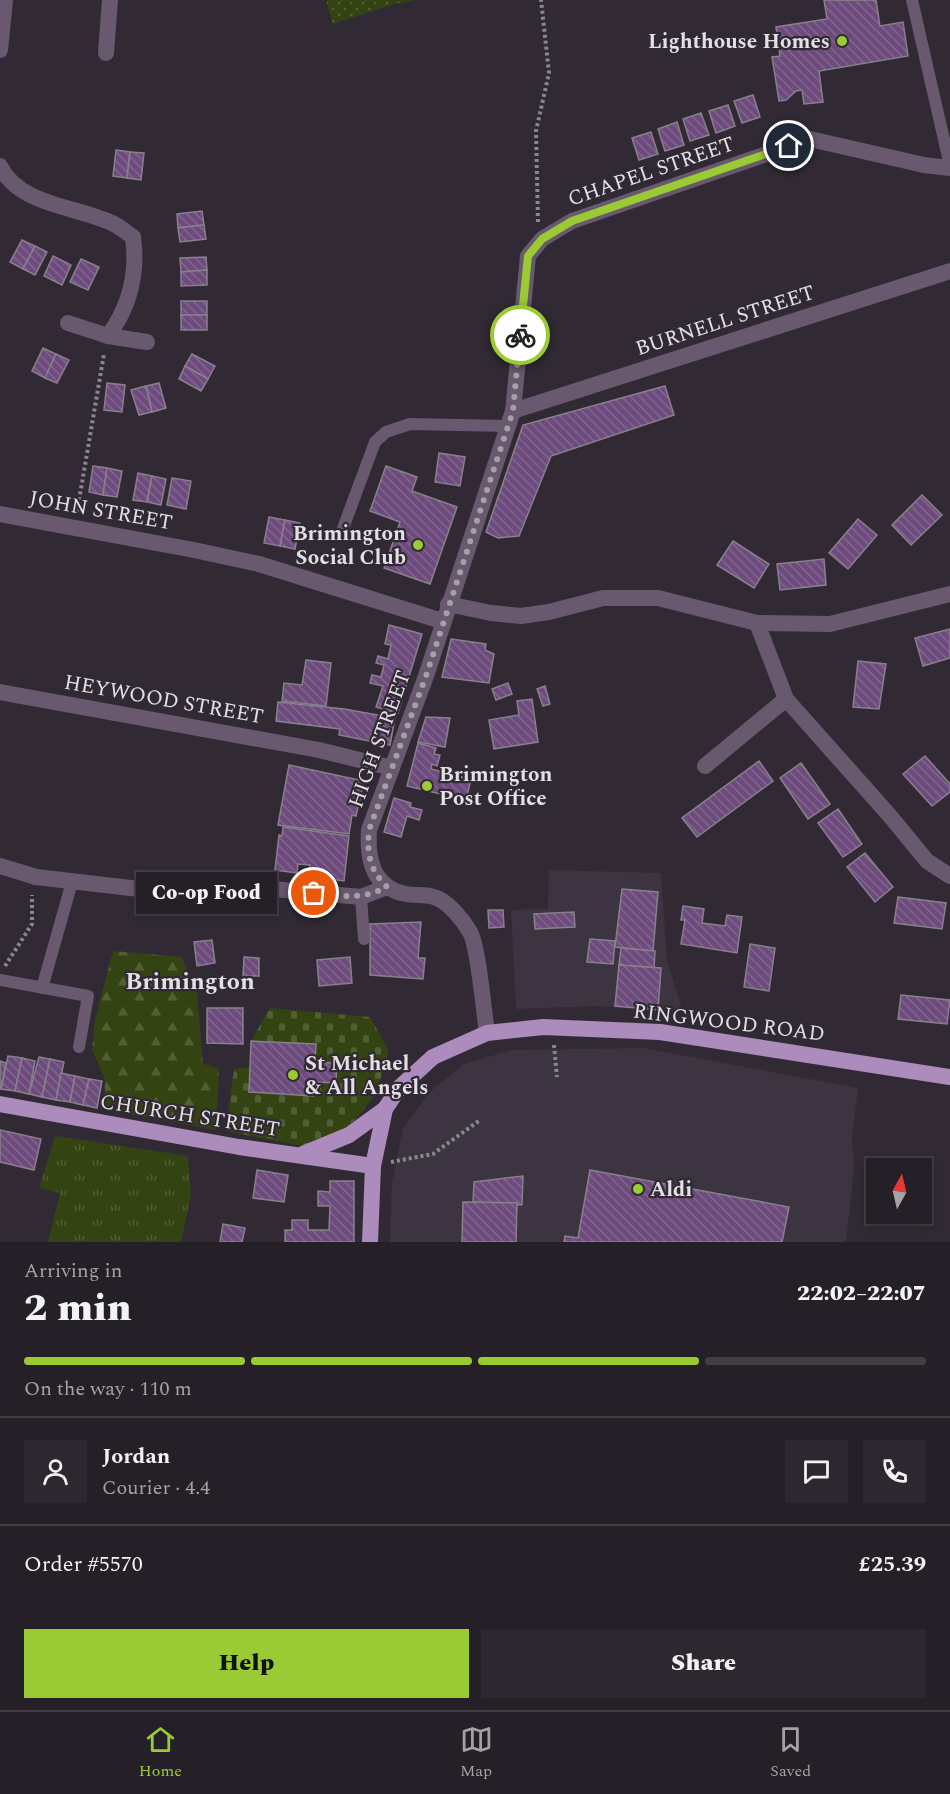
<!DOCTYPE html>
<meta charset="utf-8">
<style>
body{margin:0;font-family:Spectral,serif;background:#2d282f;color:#f1f3f6;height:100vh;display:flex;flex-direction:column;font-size:22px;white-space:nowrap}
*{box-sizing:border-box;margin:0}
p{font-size:20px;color:#a3a3a7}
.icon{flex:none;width:33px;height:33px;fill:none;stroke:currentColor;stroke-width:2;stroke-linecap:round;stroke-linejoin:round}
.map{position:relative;height:1242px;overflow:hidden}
.side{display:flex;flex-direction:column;background:#252027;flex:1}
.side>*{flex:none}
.needle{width:39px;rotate:8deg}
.fabs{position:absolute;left:866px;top:1158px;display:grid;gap:12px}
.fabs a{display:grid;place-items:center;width:66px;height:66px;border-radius:0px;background:#252027;box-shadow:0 3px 9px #0003,0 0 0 2px #423e44;font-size:30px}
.pin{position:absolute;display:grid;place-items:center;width:51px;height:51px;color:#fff;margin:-26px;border:3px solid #fff;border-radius:50%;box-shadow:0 2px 6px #0007}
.courier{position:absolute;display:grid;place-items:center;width:60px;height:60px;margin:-30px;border:4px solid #9bcb34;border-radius:50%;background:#fff;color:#222;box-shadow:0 2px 8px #0007}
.bubble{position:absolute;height:42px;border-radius:0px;background:#252027;box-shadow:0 3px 9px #0003,0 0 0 2px #423e44;font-size:20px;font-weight:800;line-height:42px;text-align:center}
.overview em{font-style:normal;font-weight:800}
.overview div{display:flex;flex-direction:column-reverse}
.overview{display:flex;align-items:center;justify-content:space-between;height:102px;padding:0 24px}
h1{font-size:39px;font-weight:800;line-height:45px}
.bar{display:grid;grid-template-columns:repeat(4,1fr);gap:9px 6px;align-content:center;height:72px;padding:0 24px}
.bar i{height:8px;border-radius:4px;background:#423e44}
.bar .on{background:#9bcb34}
.bar p{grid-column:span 4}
.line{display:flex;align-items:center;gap:15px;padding:0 24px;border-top:2px solid #423e44}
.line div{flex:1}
.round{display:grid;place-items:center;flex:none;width:63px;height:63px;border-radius:0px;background:#2d282f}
.cta{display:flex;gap:12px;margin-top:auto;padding:12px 24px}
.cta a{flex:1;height:69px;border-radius:0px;background:#9bcb34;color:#111;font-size:24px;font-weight:800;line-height:69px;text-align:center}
.cta a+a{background:#2d282f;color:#f1f3f6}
.tab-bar{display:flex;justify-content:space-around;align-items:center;height:84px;border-top:2px solid #423e44;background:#252027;font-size:16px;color:#a3a3a7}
.tab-bar a{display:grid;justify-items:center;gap:3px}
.tab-bar .on{color:#9bcb34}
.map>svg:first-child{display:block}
.built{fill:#3d3442}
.grass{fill:url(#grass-tufts)}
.forest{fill:url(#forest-firs)}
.cemetery{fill:url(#cemetery-stones)}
.park{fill:url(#park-dots)}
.building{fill:url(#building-back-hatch);stroke:#88818c;stroke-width:1.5}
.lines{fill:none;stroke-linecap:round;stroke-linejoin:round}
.path{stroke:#8c878f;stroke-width:4;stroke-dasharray:3 3;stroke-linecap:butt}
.service{stroke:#68596f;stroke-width:12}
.pedestrian{stroke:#68596f;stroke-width:16}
.minor{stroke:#68596f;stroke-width:16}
.tertiary{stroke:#68596f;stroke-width:16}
.trunk{stroke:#ac8bbd;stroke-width:16}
.done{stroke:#a5a0a8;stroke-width:6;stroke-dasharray:0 10.8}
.route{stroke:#9bcb34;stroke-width:8}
.poi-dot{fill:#9bcb34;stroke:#312a34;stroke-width:2}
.labels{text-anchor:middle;stroke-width:4.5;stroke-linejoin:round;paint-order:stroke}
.poi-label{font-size:21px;font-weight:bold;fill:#e4e0e6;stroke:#312a34;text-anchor:start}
.street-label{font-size:21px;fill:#e4e0e6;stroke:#312a34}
.quarter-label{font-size:24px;font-weight:bold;fill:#e4e0e6;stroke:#312a34}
</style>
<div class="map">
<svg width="950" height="1242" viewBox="0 0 950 1242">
<defs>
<pattern id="grass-tufts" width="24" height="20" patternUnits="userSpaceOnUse" patternTransform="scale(1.5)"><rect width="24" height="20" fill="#334412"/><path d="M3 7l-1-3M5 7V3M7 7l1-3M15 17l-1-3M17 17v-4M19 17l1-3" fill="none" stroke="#505f34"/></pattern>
<pattern id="forest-firs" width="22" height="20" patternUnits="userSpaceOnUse" patternTransform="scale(1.5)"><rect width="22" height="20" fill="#334412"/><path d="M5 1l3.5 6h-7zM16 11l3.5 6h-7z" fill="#505f34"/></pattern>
<pattern id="cemetery-stones" width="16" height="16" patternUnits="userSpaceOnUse" patternTransform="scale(1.5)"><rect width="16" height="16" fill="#334412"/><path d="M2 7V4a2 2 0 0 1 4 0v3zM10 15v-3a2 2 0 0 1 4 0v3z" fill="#505f34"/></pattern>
<pattern id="park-dots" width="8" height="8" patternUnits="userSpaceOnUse" patternTransform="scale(1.5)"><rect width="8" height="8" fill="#334412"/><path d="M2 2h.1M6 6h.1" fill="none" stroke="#505f34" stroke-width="1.8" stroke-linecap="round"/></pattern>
<pattern id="building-back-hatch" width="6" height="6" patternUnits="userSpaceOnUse" patternTransform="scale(1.5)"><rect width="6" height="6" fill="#6d4b7d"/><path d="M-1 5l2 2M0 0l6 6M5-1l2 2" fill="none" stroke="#82658f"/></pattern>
</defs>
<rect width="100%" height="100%" fill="#312a34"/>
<g class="built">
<path d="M549,870L661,873L667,960L683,1012L595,1006L516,1009L511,910L548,909Z"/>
<path d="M643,1048L858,1088L852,1138L854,1167L846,1242H390L392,1182L403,1128L432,1090L464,1064L512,1050Z"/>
</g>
<path class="grass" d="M55,1136L188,1156L191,1194L181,1242H48L60,1193L39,1188Z"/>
<path class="forest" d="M113,951L182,957L197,994L203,1064L219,1068L216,1130L104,1109L105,1079L92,1050L95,1020Z"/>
<path class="cemetery" d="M270,1008L370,1017L389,1051L377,1092L357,1118L337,1135L312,1148L226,1131L234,1069L250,1067L251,1041Z"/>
<path class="park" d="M326,0H415L394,4L333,24Z"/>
<g class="building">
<path d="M824,0H876L880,26L903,22L908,56L819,71L823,102L804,104L802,90L796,91L786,100L779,101L772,57L780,56L776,27L827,19Z"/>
<path d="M753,95L760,117L742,123L734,101Z"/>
<path d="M728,105L735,126L716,133L709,111Z"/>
<path d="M701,113L709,135L690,141L683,119Z"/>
<path d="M677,122L684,145L665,151L658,129Z"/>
<path d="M651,132L658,154L639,160L632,138Z"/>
<path d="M116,150L130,152L127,178L113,176Z"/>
<path d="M130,152L144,153L141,180L127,178Z"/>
<path d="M202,211L204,225L178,228L177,214Z"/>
<path d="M204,225L206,239L180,242L178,228Z"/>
<path d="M22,240L35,246L23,269L10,262Z"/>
<path d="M35,246L47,252L35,275L23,269Z"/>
<path d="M53,256L71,265L62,285L44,276Z"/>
<path d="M206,257L207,270L181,272L180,258Z"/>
<path d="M81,259L99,267L88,290L70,282Z"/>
<path d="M207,270V285L181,286V272Z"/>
<rect x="181" y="301" width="26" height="14"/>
<rect x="181" y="315" width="26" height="15"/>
<path d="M43,348L56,354L45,378L32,371Z"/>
<path d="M56,354L69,360L57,383L45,378Z"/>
<path d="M192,354L215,366L208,379L185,366Z"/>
<path d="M185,366L208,379L201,391L179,379Z"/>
<path d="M107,383L125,385L122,412L104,410Z"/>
<path d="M159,383L166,408L152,412L146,386Z"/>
<path d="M146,386L152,412L139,415L131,390Z"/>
<path d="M665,386L674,415L551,456L519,536L498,538L486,532L523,425Z"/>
<path d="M439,453L465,457L460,486L435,482Z"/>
<path d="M93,466L107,468L103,495L89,492Z"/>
<path d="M386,466L417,477L412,491L457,507L430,584L384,568L400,522L370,511Z"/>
<path d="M107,468L122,471L117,497L103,495Z"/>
<path d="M138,473L152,476L147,502L133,500Z"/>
<path d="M152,476L166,479L161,505L147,502Z"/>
<path d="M172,478L191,481L186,509L167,505Z"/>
<path d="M922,495L942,515L911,545L892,525Z"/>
<path d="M269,517L285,520L280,546L264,543Z"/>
<path d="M858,519L877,535L848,569L829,553Z"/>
<path d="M285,520L300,523L295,549L280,546Z"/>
<path d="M733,541L769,564L754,588L717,565Z"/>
<path d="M824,559L826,585L780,590L777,564Z"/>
<path d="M389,625L422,634L398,713L376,707L383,686L370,683L372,675L381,677L384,665L376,663L378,656L388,659L391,645L385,644Z"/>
<path d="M950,629V658L923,666L915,638Z"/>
<path d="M451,639L486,644L485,650L494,654L489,683L442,677Z"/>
<path d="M306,660L331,663L326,706L282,701L284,683L302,685Z"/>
<path d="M858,661L886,664L879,709L853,707Z"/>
<path d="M508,683L512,694L496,700L492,689Z"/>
<path d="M545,686L550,704L543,706L537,689Z"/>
<path d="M532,699L538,742L494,749L489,720L519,715L517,701Z"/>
<path d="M278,702L344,709L395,718L390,745L339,735L340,729L276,721Z"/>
<path d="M426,717L450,718L445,747L418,742Z"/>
<path d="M418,743L436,748L434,754L440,755L437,766L432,764L431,769L471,779L466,800L407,786Z"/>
<path d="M925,756L950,784V792L932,806L903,774Z"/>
<path d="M759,761L773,781L697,837L682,818Z"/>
<path d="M801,763L830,804L808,819L780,778Z"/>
<path d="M289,765L364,781L356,816L352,815L349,834L278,825Z"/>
<path d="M394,798L411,803L410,807L422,810L419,820L407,816L401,837L384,832Z"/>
<path d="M838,809L862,844L843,857L818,823Z"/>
<path d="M283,827L349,836L344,881L308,876L310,865L298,864L297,873L275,870L279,835L282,836Z"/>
<path d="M865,853L893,887L875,902L847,867Z"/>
<path d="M622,889L658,892L653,951L615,947Z"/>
<path d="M898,897L946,903L942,929L894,923Z"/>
<path d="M683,906L704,909L702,923L725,926L727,915L742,917L737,953L681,944L685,920H681Z"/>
<path d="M488,910H503L504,927L489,928Z"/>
<path d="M574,912L575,927L535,929L534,914Z"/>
<path d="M421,922L418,958H425L423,979L370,975V924Z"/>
<path d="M590,939L615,941L613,964L587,962Z"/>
<path d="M212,940L215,963L197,966L194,942Z"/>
<path d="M750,944L775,948L769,991L744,987Z"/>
<path d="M621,948L655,951L654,968L619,965Z"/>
<path d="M244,957L259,958V976H243Z"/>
<path d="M350,957L352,983L319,986L317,960Z"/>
<path d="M619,965L661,968L658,1010L615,1006Z"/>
<path d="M901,995L950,1000L947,1024L898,1019Z"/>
<path d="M207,1008H243V1044L207,1043Z"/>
<path d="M251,1041L316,1044L315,1062L337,1063L336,1083L313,1082V1096L249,1092Z"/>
<path d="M8,1056L22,1058L15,1091L1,1089Z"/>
<path d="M39,1057L50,1059L42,1097L29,1094Z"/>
<path d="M22,1058L35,1061L29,1094L15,1091Z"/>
<path d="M50,1059L64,1062L56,1100L42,1097Z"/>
<path d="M0,1061L6,1063L1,1089L0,1088Z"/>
<path d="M61,1073L75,1076L70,1102L56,1100Z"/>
<path d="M75,1076L89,1079L83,1105L70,1102Z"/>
<path d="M89,1079L102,1081L97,1108L83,1105Z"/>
<path d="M0,1130L41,1139L34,1170L0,1162Z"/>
<path d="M257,1170L288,1175L284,1202L253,1198Z"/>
<path d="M590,1170L789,1207L782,1242H564L565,1236L578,1238Z"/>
<path d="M523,1176L522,1205L473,1202L474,1182Z"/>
<path d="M330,1181H354V1242H285V1230H292V1220H308V1230H329L330,1206H318V1191L330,1192Z"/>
<path d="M463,1202L517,1203L516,1242H462Z"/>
<path d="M223,1224L245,1228L242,1242H220Z"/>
</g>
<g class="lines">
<g class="path">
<path d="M538,222L536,131L549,73L541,0"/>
<path d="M77,512L104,354"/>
<path d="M5,966L32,924V895"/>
<path d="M554,1045L557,1077"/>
<path d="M391,1162L433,1154L480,1120"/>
</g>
<g class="service">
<path d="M912,0L950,166"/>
<path d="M342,531L375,442L386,432L410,424L508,426"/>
<path d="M361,897L364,939"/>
<path d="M0,980L88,996L79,1047"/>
<path d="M42,988L72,882"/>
</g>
<g class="pedestrian">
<path d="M194,550L259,564"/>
<path d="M319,750L392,768"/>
<path d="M0,866L36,877"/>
</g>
<g class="minor">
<path d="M0,50L5,0"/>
<path d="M106,53L110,0"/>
<path d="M0,166C19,206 78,206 114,224C120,227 127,233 133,237C138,273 130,306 108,336L68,323"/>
<path d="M108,336L147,342"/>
<path d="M513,411L950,271"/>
<path d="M0,514L194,550"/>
<path d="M259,564L442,621"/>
<path d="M448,604L491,613L521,616L549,612L603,598H658L757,623L830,624L950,594"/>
<path d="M757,623L786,699L890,816L927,861L950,876"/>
<path d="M0,692L319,750"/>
<path d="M705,766L786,699"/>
<path d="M36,877L148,890L251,887L361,897L387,887"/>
</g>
<path class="tertiary" d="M487,1033C484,1013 478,945 470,932C463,920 448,901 434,897C425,894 415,896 406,894C373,888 367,859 369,830L426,676L513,411L528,256L542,239L572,221L810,139L924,165L950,168"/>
<g class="trunk">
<path d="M0,1104L239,1147L373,1166"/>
<path d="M303,1154L349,1135L385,1109"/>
<path d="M370,1242L373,1166L385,1109L399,1088L433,1057L487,1033L543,1027L660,1032L950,1077"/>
</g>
</g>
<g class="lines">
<path class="done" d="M314,893C343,895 360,901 387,887C369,869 367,854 369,830L426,676L513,411L520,335"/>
<path class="route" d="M520,335L528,256L542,239L572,221L789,146"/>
</g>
<g class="poi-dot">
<circle cx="842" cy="41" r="6"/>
<circle cx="418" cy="545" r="6"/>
<circle cx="427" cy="786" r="6"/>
<circle cx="293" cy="1075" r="6"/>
<circle cx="638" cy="1189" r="6"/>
</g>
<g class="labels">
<g class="poi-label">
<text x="830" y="48" text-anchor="end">Lighthouse Homes</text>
<text x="406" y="540" text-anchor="end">Brimington<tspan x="406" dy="24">Social Club</tspan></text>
<text x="439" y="781">Brimington<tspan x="439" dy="24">Post Office</tspan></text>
<text x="305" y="1070">St Michael<tspan x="305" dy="24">&amp; All Angels</tspan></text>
<text x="650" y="1196">Aldi</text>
</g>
<g class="street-label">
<text transform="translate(651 171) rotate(-19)" y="7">CHAPEL STREET</text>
<text transform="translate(725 320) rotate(-18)" y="7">BURNELL STREET</text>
<text transform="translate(101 510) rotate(10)" y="7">JOHN STREET</text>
<text transform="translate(164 699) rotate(10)" y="7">HEYWOOD STREET</text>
<text transform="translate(379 739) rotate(-70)" y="7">HIGH STREET</text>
<text transform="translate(729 1022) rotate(7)" y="7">RINGWOOD ROAD</text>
<text transform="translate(190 1115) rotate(9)" y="7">CHURCH STREET</text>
</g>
<g class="quarter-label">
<text x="190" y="989">Brimington</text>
</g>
</g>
</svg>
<div class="fabs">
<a><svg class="needle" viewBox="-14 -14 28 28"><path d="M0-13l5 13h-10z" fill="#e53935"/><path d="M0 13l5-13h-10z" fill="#a3a3a7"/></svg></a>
</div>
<div class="pin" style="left:314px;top:893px;background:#ea580c"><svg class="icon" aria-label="bag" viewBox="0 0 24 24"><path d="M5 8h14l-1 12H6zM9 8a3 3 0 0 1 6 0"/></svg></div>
<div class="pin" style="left:789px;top:146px;background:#1f2937"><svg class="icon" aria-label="home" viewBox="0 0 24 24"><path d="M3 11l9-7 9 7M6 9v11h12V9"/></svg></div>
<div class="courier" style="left:520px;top:335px"><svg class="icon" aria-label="bike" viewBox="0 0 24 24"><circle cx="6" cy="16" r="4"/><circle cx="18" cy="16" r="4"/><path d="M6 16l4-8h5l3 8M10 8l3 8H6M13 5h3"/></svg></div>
<div class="bubble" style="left:136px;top:872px;width:141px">Co-op Food</div>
</div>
<section class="side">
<div class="overview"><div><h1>2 min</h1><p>Arriving in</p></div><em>22:02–22:07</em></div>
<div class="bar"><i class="on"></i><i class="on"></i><i class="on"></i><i></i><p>On the way · 110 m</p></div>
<div class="line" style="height:108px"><a class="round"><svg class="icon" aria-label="person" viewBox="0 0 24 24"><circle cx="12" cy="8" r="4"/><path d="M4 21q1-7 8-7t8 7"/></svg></a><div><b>Jordan</b><p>Courier · 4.4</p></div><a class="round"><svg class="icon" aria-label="chat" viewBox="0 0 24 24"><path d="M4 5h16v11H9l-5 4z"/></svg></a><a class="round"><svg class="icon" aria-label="phone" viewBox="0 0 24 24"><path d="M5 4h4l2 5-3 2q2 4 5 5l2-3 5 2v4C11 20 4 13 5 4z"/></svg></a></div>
<div class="line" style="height:78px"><div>Order #5570</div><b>£25.39</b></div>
<div class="cta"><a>Help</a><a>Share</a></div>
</section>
<nav class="tab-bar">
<a class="on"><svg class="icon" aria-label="home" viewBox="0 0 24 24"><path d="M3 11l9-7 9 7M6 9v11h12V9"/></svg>Home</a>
<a><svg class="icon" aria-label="map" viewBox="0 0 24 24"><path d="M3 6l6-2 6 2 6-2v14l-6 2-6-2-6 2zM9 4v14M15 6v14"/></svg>Map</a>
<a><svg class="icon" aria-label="saved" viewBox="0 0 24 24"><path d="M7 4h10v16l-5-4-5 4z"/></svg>Saved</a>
</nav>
